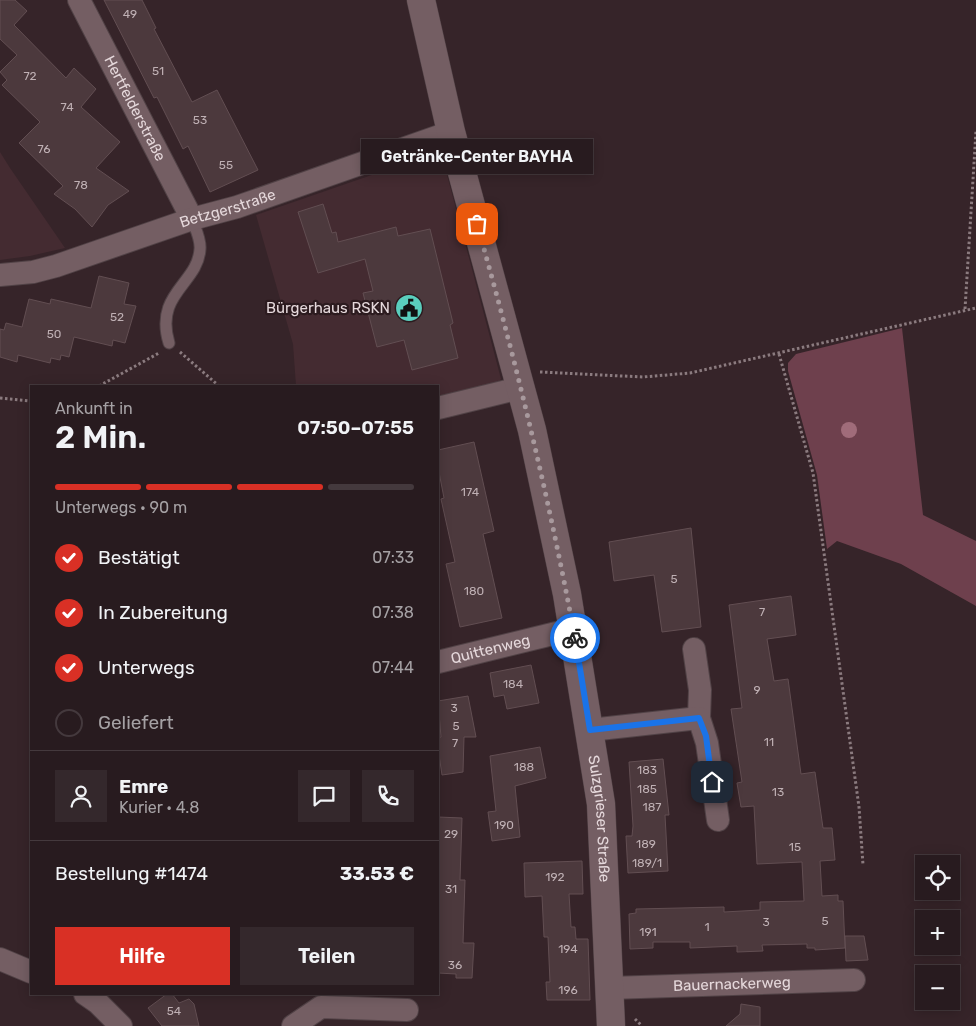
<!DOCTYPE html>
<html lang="de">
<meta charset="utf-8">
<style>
body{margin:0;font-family:Rubik,sans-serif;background:#34282c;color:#f1f3f6;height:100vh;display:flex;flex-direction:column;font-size:19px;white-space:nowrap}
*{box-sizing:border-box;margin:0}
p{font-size:16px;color:#a5a1a4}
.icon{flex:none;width:28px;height:28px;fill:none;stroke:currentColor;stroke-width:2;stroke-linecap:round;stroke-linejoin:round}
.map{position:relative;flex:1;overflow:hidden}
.sheet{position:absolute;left:30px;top:385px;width:409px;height:610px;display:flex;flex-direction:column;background:#281b1f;border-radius:0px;box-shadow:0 2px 12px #0003,0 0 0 1px #44393d}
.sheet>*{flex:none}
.fabs{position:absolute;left:915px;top:855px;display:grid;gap:10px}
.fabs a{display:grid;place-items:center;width:45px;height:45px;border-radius:0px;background:#281b1f;box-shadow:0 2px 12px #0003,0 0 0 1px #44393d;font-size:25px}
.pin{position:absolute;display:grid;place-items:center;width:42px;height:42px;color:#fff;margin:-21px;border-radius:10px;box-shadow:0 2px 8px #0006}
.courier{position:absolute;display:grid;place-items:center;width:50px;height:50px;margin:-25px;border:4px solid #1a73e8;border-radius:50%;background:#fff;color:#222;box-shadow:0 1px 6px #0007}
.bubble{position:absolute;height:35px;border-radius:0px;background:#281b1f;box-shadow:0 2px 12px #0003,0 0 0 1px #44393d;font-size:16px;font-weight:600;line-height:35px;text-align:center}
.headline em{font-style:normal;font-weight:600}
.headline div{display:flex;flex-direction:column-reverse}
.headline{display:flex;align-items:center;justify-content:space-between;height:85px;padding:0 25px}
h1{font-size:32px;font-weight:600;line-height:38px}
.bar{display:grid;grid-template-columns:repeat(4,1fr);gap:8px 5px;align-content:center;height:60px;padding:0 25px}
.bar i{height:6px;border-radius:4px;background:#44393d}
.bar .on{background:#d93025}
.bar p{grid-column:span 4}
.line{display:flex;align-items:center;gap:12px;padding:0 25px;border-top:1px solid #44393d}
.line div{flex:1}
.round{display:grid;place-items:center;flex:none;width:52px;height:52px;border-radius:0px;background:#34282c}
ol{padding:0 25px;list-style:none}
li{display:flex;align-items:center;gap:15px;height:55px}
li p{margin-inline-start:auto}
li .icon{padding:5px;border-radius:50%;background:#d93025;color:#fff;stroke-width:4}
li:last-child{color:#a5a1a4}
li i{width:28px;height:28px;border:2px solid #44393d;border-radius:50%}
.action{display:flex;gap:10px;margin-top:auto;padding:10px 25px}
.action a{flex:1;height:58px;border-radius:0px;background:#d93025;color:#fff;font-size:20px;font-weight:600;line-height:58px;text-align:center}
.action a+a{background:#34282c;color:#f1f3f6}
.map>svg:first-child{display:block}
.built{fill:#442b31}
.green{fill:#6e404d}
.building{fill:#4c393d;stroke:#624e52}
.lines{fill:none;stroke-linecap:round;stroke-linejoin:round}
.lane-casing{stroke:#514246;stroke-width:13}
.street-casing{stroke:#514246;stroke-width:24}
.secondary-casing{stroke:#514246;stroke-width:29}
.path{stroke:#8b7b7f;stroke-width:3;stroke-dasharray:2.5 2.5;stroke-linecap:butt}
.lane{stroke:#745e63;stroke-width:11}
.street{stroke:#745e63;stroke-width:22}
.secondary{stroke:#745e63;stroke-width:28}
.tree{fill:#a06c7a}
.done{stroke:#a8999d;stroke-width:5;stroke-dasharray:0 9}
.route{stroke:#1a73e8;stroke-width:6}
.labels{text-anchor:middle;stroke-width:4.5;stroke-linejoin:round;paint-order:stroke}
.number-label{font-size:12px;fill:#bfb0b4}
.street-label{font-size:15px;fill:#e5d8db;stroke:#2c1b1f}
.poi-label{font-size:15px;fill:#e5d8db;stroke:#2c1b1f;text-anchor:end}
</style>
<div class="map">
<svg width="976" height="1026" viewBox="0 0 976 1026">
<rect width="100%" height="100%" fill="#362429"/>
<g class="built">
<path d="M0,152L10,168L65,248L30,256L0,260Z"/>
<path d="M430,158L440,163L446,171L501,379L498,382L438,399V386H296L293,344L256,215L418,159Z"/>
</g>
<path class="green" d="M902,328L923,515L976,541V606L901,564L837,541L827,549L817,475L788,371V363L796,354Z"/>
<g class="building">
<path d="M0,0H15L27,11L14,25L66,78L74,68L96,89L81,107L120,142L96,168L129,191L108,205L92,227L75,209L54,194L63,186L19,143L40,122L2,85L7,80L0,72L17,55L0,39Z"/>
<path d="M104,0H142L156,28L154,29L192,102L217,90L258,170L210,192L188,146L183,149L157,97L154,98Z"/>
<path d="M323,204L332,233L336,232L338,242L396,227L398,236L430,229L453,323L450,325L458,358L412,370L404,340L377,347L363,293L373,291L365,259L318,273L298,212Z"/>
<path d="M99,276L129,283L124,304L136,306L125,343L113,340L112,346L74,337L69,357L61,355L60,360L51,358L50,363L18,355L17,362L0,357V329L4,330L6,323L22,327L29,299L50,304L51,299L91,308Z"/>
<path d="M474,442L494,531L483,534L502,618L460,627L446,564L455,562L441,499L444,498L438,467V450Z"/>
<path d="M691,528L701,627L662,632L654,575L614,581L609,542Z"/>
<path d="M791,596L796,635L767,639L774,681L788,679L801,774L815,772L823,828H832L835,860L820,861L822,896L838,895V901H843L845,948L815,950V948H807V944L762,945L763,951L737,952V946L690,948V942H653V948L630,949L629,914L636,913V909L724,907V912L760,910V902L804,901L802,862L757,864L754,806L741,807L737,783L742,782L731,709L742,708L729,605Z"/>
<path d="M531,665L539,703L507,709L504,695L494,697L490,673Z"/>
<path d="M468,696L476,737H464L463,772L442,775L438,748V738L441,737L438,701Z"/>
<path d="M540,747L546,778L515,786L520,837L492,841L488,812L496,811L490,756Z"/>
<path d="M663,759L669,815H665L668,871L628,873L626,836H632L633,826L629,762Z"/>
<path d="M438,817L462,818L460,880H465L463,943H474L472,978H456V974L438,973Z"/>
<path d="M582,861L583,894H569L571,927H575L576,939H588L590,1000H547L546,982H550L548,937H544L542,896L525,897L524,863Z"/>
<path d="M845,936H864L868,960L846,961Z"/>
<path d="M167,994H172L179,1003L189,999L194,1004L199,1026H162L148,1008Z"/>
<path d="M741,1004L760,1007V1026H726L740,1014Z"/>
</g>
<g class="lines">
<g class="lane-casing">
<path id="lane" d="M169,343C154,293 198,284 200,249C201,239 195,228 192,219"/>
</g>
<g class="street-casing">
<g id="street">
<path id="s1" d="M79,0L192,219"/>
<path id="s2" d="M0,275L33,272L56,266L192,219L237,207L451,132"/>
<path d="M438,408L520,388"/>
<path d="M694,649L700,690L699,718L707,743L718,820"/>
<path id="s3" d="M438,662L573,629"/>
<path d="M590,730L699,718"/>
<path d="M0,959L31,972"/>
<path id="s4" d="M610,988L854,980"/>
<path d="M85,994L98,1003L121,1026"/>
<path d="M293,1026L321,1007L407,1010"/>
</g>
</g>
<g class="secondary-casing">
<g id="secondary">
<path id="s5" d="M421,0L451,132L532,430L567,594L601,804L611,1026"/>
</g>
</g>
<g class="path">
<path d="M965,309L976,131"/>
<path d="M180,352L219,386"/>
<path d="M779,354L813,473L859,807L863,865"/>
<path d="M540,372L643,377L690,373L976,308"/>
<path d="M99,386L159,353"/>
<path d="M0,398L31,401"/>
<path d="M635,1019L642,1026"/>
</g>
<use href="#lane" class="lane"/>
<use href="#street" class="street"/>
<use href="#secondary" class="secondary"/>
</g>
<circle class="tree" cx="849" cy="430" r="8"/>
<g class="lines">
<path class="done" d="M477,224C516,361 549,498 575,638"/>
<path class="route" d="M575,638L590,730L699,718L706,736L712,782"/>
</g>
<defs>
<g id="civic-disc" transform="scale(1.4375)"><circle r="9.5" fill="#5acebd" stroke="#2c1b1f"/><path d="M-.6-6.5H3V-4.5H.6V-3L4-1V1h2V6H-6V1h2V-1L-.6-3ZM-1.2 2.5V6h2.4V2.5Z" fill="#111"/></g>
</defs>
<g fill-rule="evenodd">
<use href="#civic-disc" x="409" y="308"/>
</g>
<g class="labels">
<g class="number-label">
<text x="130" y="18">49</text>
<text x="158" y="75">51</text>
<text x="30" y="80">72</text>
<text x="67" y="111">74</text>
<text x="200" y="124">53</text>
<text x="44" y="153">76</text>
<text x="226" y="169">55</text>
<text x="81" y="189">78</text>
<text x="117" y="321">52</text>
<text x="54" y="338">50</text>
<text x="470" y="496">174</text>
<text x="674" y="583">5</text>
<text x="474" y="595">180</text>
<text x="762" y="616">7</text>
<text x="513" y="688">184</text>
<text x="757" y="694">9</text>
<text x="454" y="712">3</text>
<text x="456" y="730">5</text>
<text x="769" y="746">11</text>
<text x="455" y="747">7</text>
<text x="524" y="771">188</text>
<text x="647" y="774">183</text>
<text x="647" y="793">185</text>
<text x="778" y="796">13</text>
<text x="652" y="811">187</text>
<text x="504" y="829">190</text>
<text x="451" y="838">29</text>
<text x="646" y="848">189</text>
<text x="795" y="851">15</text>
<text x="647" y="867">189/1</text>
<text x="555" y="881">192</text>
<text x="451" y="893">31</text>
<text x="825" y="925">5</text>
<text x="766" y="926">3</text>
<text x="707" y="931">1</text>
<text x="648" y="936">191</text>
<text x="568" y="953">194</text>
<text x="455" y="969">36</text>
<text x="568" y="994">196</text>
<text x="174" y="1015">54</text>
</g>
<g class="street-label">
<text dy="5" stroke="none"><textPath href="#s1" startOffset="122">Hertfelderstraße</textPath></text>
<text dy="5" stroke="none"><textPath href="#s2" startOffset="238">Betzgerstraße</textPath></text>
<text dy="5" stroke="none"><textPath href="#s3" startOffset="54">Quittenweg</textPath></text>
<text dy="5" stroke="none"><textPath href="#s5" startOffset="839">Sulzgrieser Straße</textPath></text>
<text dy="5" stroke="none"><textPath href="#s4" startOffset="122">Bauernackerweg</textPath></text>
</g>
<g class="poi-label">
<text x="390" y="313">Bürgerhaus RSKN</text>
</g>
</g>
</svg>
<div class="fabs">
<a><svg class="icon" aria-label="locate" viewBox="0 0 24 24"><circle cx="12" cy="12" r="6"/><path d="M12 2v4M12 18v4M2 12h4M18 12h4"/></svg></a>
<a>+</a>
<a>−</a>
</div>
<div class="pin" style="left:477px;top:224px;background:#ea580c"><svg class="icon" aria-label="bag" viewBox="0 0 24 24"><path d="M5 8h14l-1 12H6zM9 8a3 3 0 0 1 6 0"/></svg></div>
<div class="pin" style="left:712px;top:782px;background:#1f2937"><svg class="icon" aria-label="home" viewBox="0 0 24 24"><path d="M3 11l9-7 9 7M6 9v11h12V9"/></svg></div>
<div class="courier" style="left:575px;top:638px"><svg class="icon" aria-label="bike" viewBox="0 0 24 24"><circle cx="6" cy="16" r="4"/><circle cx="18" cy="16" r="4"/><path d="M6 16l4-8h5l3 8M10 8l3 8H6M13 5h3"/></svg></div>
<div class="bubble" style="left:361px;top:139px;width:232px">Getränke-Center BAYHA</div>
<section class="sheet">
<div class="headline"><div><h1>2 Min.</h1><p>Ankunft in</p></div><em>07:50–07:55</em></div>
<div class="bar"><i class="on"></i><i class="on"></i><i class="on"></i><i></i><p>Unterwegs · 90 m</p></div>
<ol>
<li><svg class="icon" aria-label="check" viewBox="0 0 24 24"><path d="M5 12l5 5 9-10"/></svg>Bestätigt<p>07:33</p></li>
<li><svg class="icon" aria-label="check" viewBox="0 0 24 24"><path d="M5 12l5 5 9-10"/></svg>In Zubereitung<p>07:38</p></li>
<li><svg class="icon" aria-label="check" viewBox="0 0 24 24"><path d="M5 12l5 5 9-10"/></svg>Unterwegs<p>07:44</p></li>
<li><i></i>Geliefert</li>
</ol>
<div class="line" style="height:90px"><a class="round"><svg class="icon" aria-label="person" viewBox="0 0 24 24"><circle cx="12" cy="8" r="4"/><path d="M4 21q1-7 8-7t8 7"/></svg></a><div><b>Emre</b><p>Kurier · 4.8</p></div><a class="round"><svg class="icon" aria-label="chat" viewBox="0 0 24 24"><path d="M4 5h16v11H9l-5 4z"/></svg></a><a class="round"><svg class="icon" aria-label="phone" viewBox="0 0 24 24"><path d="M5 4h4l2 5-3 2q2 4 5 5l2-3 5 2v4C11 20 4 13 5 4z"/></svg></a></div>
<div class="line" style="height:65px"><div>Bestellung #1474</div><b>33.53 €</b></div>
<div class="action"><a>Hilfe</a><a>Teilen</a></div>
</section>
</div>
